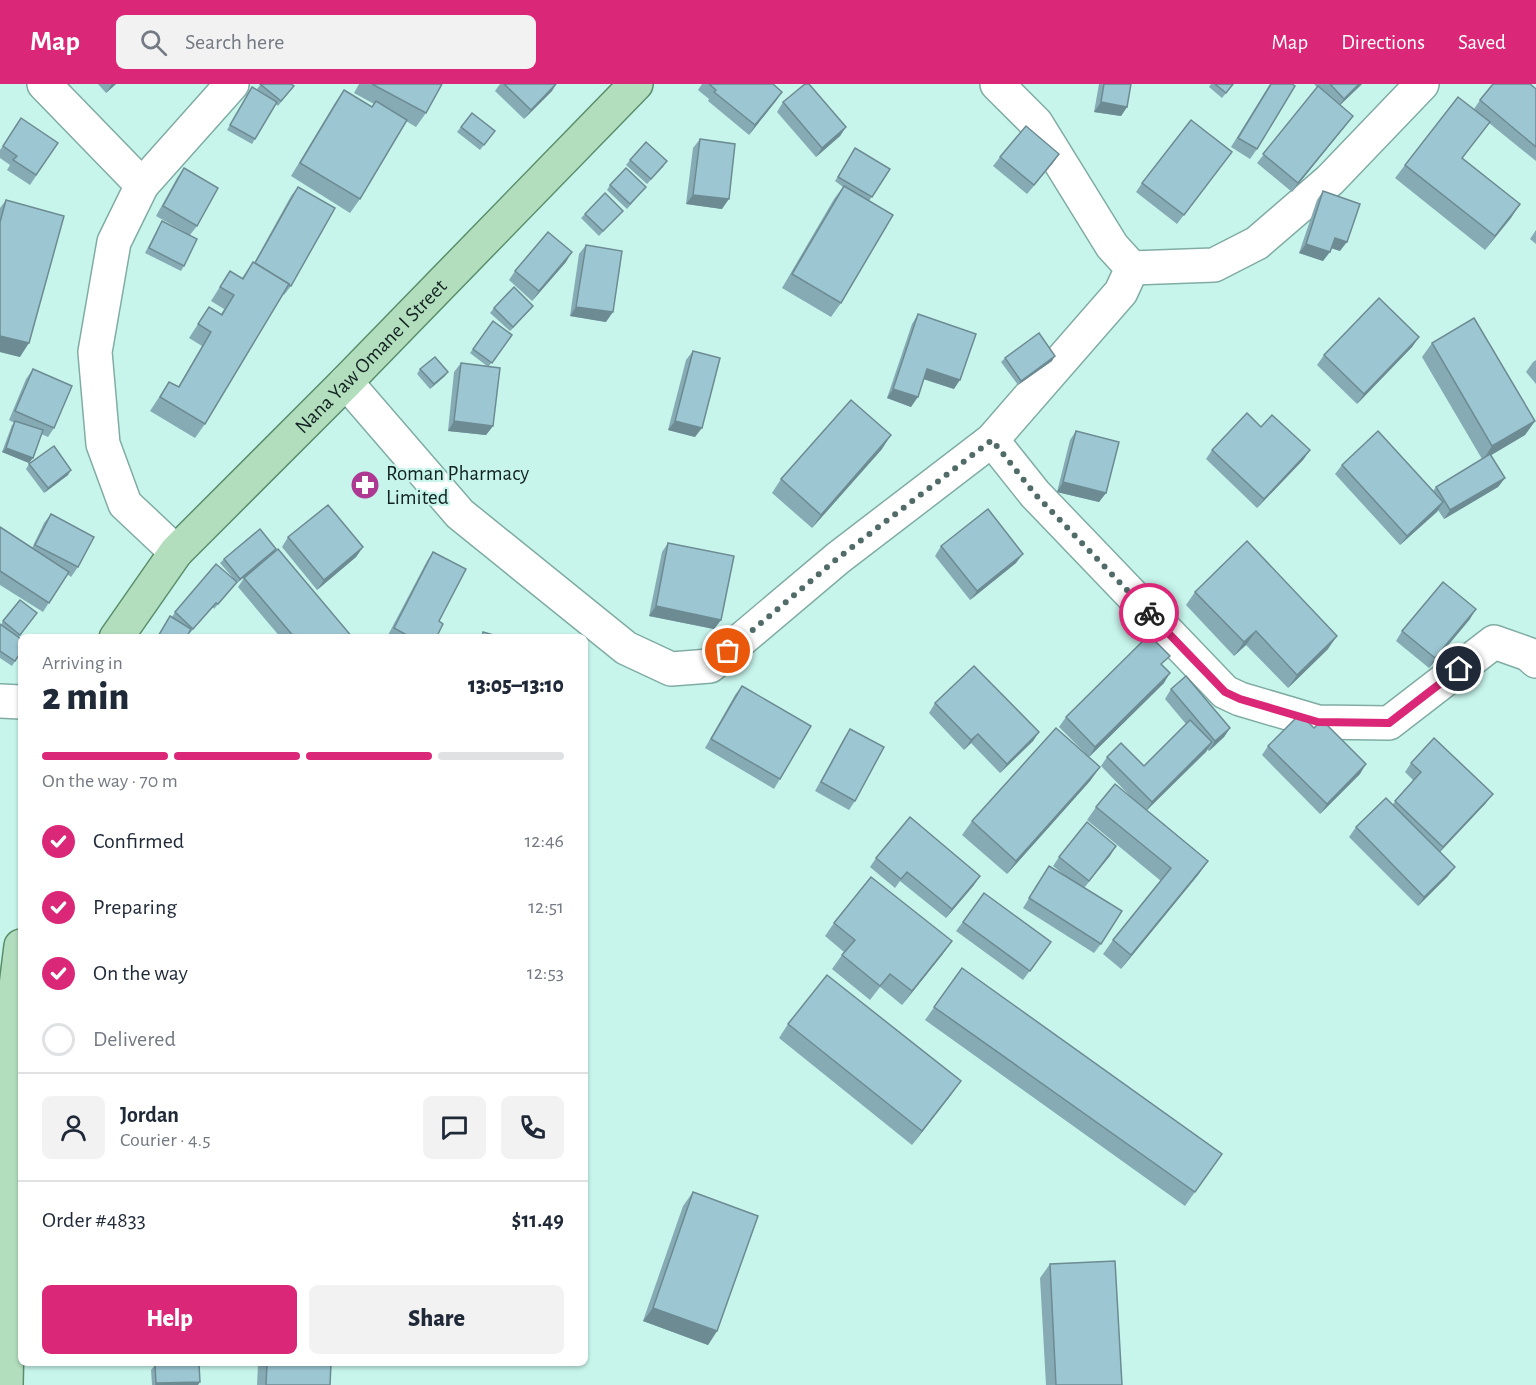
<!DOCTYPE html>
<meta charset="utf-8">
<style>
body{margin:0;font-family:"Alegreya Sans",sans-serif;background:#f2f2f3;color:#1f2937;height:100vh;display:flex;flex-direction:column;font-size:22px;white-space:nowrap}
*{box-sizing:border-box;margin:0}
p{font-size:20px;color:#747a83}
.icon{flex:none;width:33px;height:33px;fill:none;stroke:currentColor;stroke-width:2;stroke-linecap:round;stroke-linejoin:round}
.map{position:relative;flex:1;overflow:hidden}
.drawer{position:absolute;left:18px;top:550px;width:570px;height:732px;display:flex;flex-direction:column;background:#fff;border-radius:9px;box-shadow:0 2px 4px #0004}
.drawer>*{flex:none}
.pin{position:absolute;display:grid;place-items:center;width:51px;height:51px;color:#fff;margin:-26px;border:3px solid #fff;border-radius:50%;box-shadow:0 2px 6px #0007}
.courier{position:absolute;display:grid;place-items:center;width:60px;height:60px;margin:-30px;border:4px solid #db2777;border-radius:50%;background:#fff;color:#222;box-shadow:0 2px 8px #0007}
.head em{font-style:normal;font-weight:800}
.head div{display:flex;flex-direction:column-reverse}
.head{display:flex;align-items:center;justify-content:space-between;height:102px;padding:0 24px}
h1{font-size:39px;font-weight:800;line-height:45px}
.bar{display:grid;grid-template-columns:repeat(4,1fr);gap:9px 6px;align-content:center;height:72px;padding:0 24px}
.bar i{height:8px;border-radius:4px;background:#e0e1e3}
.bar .current{background:#db2777}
.bar p{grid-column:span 4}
.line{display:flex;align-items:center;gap:15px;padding:0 24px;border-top:2px solid #e0e1e3}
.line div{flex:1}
.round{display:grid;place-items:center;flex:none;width:63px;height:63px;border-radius:9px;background:#f2f2f3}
ol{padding:0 24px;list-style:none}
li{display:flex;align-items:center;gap:18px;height:66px}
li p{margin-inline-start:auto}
li .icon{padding:6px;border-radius:50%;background:#db2777;color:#fff;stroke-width:4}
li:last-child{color:#747a83}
li i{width:33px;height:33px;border:3px solid #e0e1e3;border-radius:50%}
.action{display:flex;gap:12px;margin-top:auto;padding:12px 24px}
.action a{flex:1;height:69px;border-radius:9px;background:#db2777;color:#fff;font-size:24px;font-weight:800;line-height:69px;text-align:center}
.action a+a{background:#f2f2f3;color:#1f2937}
header{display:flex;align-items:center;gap:36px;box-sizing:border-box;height:84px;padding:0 30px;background:#db2777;color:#fff}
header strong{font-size:28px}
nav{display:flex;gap:33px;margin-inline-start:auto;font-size:21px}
.search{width:420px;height:54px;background:#f2f2f3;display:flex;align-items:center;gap:15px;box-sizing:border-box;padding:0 21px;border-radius:9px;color:#747a83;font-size:22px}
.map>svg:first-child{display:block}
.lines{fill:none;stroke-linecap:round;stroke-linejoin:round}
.minor-casing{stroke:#80aca4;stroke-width:36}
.primary-casing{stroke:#5a8e6b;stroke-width:36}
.minor{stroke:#fff;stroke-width:33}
.primary{stroke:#b3debe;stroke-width:33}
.wall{fill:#86abb5}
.shaded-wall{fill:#6d8b93}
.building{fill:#9cc7d2;stroke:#6d8b93;stroke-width:1.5}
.done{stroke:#516c68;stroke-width:6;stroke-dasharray:0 10.8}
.route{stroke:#db2777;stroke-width:8}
.labels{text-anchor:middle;stroke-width:4.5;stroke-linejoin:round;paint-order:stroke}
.street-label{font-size:21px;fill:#122321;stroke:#c7f5ec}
.poi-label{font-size:21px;fill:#122321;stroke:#c7f5ec;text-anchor:start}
</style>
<header>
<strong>Map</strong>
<div class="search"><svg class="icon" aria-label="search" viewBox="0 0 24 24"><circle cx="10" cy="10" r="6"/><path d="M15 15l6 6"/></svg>Search here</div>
<nav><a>Map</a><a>Directions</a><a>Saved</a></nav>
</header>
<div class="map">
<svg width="1536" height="1301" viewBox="0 0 1536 1301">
<rect width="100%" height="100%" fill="#c7f5ec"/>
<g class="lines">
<g class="minor-casing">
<g id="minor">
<path d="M44,0L142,101L114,158L95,268L103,360L125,420L176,468"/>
<path d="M142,101L232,0"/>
<path d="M1132,184L1214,181L1257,159L1330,96L1422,0"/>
<path d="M346,298L460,430L626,564L671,585L710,582L838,474L992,356L1121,208L1132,184L1112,162L1036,39L997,0"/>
<path d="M992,356L1035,410L1225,608L1240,615L1318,638L1389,639L1494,558L1528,570L1536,577"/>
<path d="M0,617L21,618"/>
</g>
</g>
<g class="primary-casing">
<g id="primary">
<path id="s1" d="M116,554L176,468L346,298L636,0"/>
<path d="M6,1301L15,910L21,862"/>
</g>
</g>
<use href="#minor" class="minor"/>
<use href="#primary" class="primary"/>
</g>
<g class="wall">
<path d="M98,0H116L106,9Z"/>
<path d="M261,0L294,2L278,22L276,20L252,60L227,46L252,3L264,10L257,5Z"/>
<path d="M359,0H442L426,29L416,43L406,37L360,115L350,129L291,92L335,19L344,6L372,23L374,20L354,9Z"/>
<path d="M500,0H556L552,7L524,35L495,7Z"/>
<path d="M702,0H773L782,8L749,51L708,17L709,15L698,6Z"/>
<path d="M1099,0H1131L1127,23L1121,32L1094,28Z"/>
<path d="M1211,0H1234L1222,14L1209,3Z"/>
<path d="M1270,0H1292L1257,65L1250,75L1231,63Z"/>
<path d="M1314,0H1362L1340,21L1353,32L1346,41L1292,108L1257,79L1317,3Z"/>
<path d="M1536,5V77L1489,39L1462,74L1520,120L1485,166L1395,94L1405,81L1474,25L1480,16Z"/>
<path d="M783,18L846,43L840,52L816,73L777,28Z"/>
<path d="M472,29L495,47L480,66L457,48Z"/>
<path d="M21,34L58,59L30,101L7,86L10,81L0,74V66Z"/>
<path d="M700,55L722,125L686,120L693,64Z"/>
<path d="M1232,68L1177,140L1136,108L1142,99Z"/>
<path d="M852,69L890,85L869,117L841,219L831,233L782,204L834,115L843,103L835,97Z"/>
<path d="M1059,70L1027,110L993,82L1000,73Z"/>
<path d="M630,76L664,82L647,100L626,81Z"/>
<path d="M184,84L197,142L190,151L184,182L181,187L145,169L159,142L162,137L188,150L156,132L177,94Z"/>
<path d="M610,101L646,103L627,125L607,106Z"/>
<path d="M298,103L291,202L284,211L283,210L205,340L195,354L150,327L169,298L178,303L202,262L189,254L209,223L221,230L224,225L211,217L221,201L230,187L242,194L253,178L254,179L291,112Z"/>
<path d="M1323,107L1340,167L1331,164L1323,177L1299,169L1317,116Z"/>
<path d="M6,116L20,273L0,268V124Z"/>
<path d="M585,130L619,131L599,152L581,134Z"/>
<path d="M1536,146V160L1530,155Z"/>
<path d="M586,161L606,238L570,232L579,170Z"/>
<path d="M566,178L532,217L509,196L515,187Z"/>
<path d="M533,222L510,247L490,229L494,224Z"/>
<path d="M918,230L954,305L924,295L911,323L887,314L912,240Z"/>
<path d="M493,237L512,251L489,282L493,342L486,351L448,347L454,288L461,279L487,282L470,269Z"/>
<path d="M1419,253L1412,263L1357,320L1317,281L1324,271Z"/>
<path d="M1432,259L1535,337L1525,351L1491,371L1505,394L1498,403L1444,435L1438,426L1400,461L1335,390L1342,381L1433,407L1436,403L1482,375L1422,273Z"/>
<path d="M693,267L695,353L668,346L686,276Z"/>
<path d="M1005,274L1052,277L1018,301L1001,278Z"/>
<path d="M1536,276V300L1526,288L1533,278Z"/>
<path d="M33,285L54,344L48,353L41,350L33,374L29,379L2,368L12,341L14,339L9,336L26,295Z"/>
<path d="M420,285L445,292L430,305L417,290Z"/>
<path d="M1261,343L1310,366L1303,376L1257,424L1206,375L1212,366Z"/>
<path d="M1076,347L1106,409L1099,418L1057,408L1070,356Z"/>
<path d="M882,365L812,444L772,409L781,395Z"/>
<path d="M29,380L68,391L44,409L26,385Z"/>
<path d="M51,430L78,483L71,493L67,490L43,528L0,501V443L32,464L44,439Z"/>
<path d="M288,453L363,463L356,473L317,506L282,463Z"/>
<path d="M668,459L721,536L714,545L649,532L662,468Z"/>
<path d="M941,462L1016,479L970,516L935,472Z"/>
<path d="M276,465L274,468L353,554H281L238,503L244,494L260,481L236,499L214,525L213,523L190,549L172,533L175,528L233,494L220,479L224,475Z"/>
<path d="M433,468L439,537L436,554H388L387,553L427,477Z"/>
<path d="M1195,508L1328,565L1288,604L1246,561L1234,572L1186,521Z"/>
<path d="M37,529L19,553L21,568L12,582L0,574V540L1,541L3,537Z"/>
<path d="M1470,535L1429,584L1396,557L1402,547Z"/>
<path d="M1163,582L1164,599L1089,673L1059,643L1066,633Z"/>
<path d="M742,602L780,695L774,705L705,664L735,611Z"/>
<path d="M1171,605L1230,644L1224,653L1209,667L1207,665L1147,726L1208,777L1198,791L1121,885L1103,870L1113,856L1161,797L1087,736L1096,723L1132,714L1101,682L1107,673L1144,682L1186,640L1165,615Z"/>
<path d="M935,619L1039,648L1033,657L1000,689L971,659L964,666L929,629Z"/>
<path d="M1314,644L1360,690L1320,730L1262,671L1268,662Z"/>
<path d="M850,645L855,717L849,726L815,707L844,654Z"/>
<path d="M1411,679L1486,719L1440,768L1448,792L1418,822L1349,753L1356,743L1393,720L1414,697L1405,688Z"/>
<path d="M1100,683L1090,697L1007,790L962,751L972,737Z"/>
<path d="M1116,762L1084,804L1101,860L1094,869L1023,824L1049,782L1064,791L1053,782L1059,773Z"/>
<path d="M876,774L974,801L946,834L900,797L895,804L870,783Z"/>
<path d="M984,809L1051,858L1023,896L956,847Z"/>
<path d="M834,839L952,857L942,871L902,921L880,903L870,916L832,885L844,868L825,852Z"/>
<path d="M962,884L1222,1070L1185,1122L925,936Z"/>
<path d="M788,940L951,1011L912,1061L779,954Z"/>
<path d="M693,1108L717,1247L708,1261L643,1237L683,1122Z"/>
<path d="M1050,1180L1122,1301H1046L1040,1194Z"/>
<path d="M190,1280H234L233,1282L199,1281L198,1301H152L151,1286L155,1281Z"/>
<path d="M258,1280H331L330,1301H257Z"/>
</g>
<g class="shaded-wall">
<path d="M112,0H116L106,9Z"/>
<path d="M556,0L552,7L524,35L531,26Z"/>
<path d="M1359,0H1362L1337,24L1344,15Z"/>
<path d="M782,8L776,17L749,51L755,41Z"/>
<path d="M1101,18L1127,23L1121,32L1094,28Z"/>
<path d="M1353,32L1346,41L1292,108L1298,99Z"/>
<path d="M846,43L840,52L816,73L822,64Z"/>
<path d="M1059,70L1053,79L1027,110L1034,101Z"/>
<path d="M693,111L729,115L722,125L686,120Z"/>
<path d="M1520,120L1511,134L1485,166L1495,152Z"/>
<path d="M1335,154L1347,158L1340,167L1328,163Z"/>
<path d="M1306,160L1330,168L1323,177L1299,169Z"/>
<path d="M572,168L566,178L532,217L539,207Z"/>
<path d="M533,222L530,226L510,247L513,243Z"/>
<path d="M576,223L613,228L606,238L570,232Z"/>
<path d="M0,252L29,259L20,273L0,268Z"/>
<path d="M1419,253L1412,263L1357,320L1364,310Z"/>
<path d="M1055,272L1052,277L1018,301L1021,297Z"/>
<path d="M927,285L960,296L954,305L920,294Z"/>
<path d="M448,288L445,292L430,305L434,300Z"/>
<path d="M893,305L918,313L911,323L887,314Z"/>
<path d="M454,337L493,342L486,351L448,347Z"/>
<path d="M675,337L702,344L695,353L668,346Z"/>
<path d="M1535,337L1525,351L1483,376L1492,362Z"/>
<path d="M891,351L882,365L812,444L821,431Z"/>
<path d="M6,364L33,374L29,379L2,368Z"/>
<path d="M1310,366L1303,376L1257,424L1264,415Z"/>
<path d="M71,386L68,391L44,409L48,404Z"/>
<path d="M1505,394L1498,403L1444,435L1450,426Z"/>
<path d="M1063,398L1106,409L1099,418L1057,408Z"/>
<path d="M1443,418L1437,428L1400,461L1407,452Z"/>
<path d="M363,463L356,473L317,506L324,496Z"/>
<path d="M276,465L273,470L237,499L240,495Z"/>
<path d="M1023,470L1016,479L970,516L977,507Z"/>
<path d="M656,522L721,536L714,545L649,532Z"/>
<path d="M1476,525L1470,535L1429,584L1435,574Z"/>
<path d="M1256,547L1246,561L1234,572L1244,558Z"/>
<path d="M1337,552L1328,565L1288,604L1297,591Z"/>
<path d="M1170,589L1164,599L1089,673L1095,663Z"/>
<path d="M1230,644L1224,653L1209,667L1215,657Z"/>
<path d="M1039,648L1033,657L1000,689L1007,680Z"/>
<path d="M978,650L971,659L964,666L971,656Z"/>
<path d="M1212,658L1206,668L1145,728L1152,718Z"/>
<path d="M1366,680L1360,690L1320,730L1327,720Z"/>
<path d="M1100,683L1090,697L1007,790L1016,777Z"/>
<path d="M1493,710L1486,719L1436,772L1443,763Z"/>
<path d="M1116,762L1110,772L1082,806L1089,797Z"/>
<path d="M1208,777L1198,791L1121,885L1131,871Z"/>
<path d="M1455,783L1448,792L1418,822L1424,813Z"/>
<path d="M980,792L974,801L946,834L952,825Z"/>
<path d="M952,857L942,871L902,921L912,907Z"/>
<path d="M961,997L951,1011L912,1061L922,1047Z"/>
<path d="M653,1224L717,1247L708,1261L643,1237Z"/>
<path d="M190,1280H234L233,1282Z"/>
<path d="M200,1298L198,1301H155L156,1299Z"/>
</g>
<g class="building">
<path d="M260,0H291L294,2L281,17Z"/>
<path d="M372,0H442L426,29Z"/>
<path d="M504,0H556L531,26Z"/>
<path d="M709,0H773L782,8L755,41L714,8L716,6Z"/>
<path d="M805,0H809L846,43L822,64L783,18Z"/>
<path d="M1104,0H1131L1127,23L1101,18Z"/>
<path d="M1215,0H1233L1226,9Z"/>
<path d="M1271,0H1292L1295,2L1257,65L1238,54Z"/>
<path d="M1330,0H1359L1344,15Z"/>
<path d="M1493,0H1530L1536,5V63L1480,16Z"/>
<path d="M1318,2L1353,32L1298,99L1263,70Z"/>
<path d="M252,3L277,18L255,55L230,41Z"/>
<path d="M344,6L372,23L376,17L407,36L360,115L300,79Z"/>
<path d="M1458,13L1490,38L1462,74L1520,120L1495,152L1405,81Z"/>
<path d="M472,29L495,47L484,61L461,43Z"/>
<path d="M21,34L58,59L36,91L13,76L17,72L3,62Z"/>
<path d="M1191,36L1232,68L1184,131L1142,99Z"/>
<path d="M1026,42L1059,70L1034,101L1000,73Z"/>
<path d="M700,55L735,60L729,115L693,111Z"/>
<path d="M646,58L667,77L651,95L630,76Z"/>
<path d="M855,64L890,85L872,113L838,93Z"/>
<path d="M184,84L218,104L197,142L163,122Z"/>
<path d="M626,84L646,103L630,120L610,101Z"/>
<path d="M844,102L893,131L841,219L792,190Z"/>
<path d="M298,103L335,124L291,202L289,201V200L255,179Z"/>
<path d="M1323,107L1360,120L1347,158L1335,154L1330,168L1306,160Z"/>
<path d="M605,109L623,127L603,147L585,130Z"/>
<path d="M6,116L64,132L29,259L0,252V138Z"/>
<path d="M162,137L197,155L184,182L149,164Z"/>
<path d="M548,148L572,168L539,207L515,187Z"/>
<path d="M586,161L622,167L613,228L576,223Z"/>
<path d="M253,178L289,200L205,340L160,313L169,298L179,303L211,248L198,240L209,223L222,231L234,211L220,203L230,187L243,195Z"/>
<path d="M514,203L533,222L513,243L494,224Z"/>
<path d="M1379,214L1419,253L1364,310L1324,271Z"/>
<path d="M918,230L976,250L960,296L927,285L918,313L893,305Z"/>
<path d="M1474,234L1535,337L1492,362L1432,259Z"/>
<path d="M493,237L512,251L492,279L473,265Z"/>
<path d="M1039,249L1055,272L1021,297L1005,274Z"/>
<path d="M693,267L720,274L702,344L675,337Z"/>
<path d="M435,273L448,288L434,300L420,285Z"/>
<path d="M461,279L500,284L493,342L454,337Z"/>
<path d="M33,285L72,302L54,344L15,327Z"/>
<path d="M851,316L891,351L821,431L781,395Z"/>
<path d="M1247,329L1261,343L1272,331L1310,366L1264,415L1212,366Z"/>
<path d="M15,337L43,346L33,374L6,364Z"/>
<path d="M1076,347L1119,358L1106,409L1063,398Z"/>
<path d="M1378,347L1443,418L1407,452L1342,381Z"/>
<path d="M54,362L71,386L48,404L29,380Z"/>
<path d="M1490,370L1505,394L1450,426L1436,403Z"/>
<path d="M328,421L363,463L324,496L288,453Z"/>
<path d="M988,425L1023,470L977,507L941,462Z"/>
<path d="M51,430L94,453L78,483L35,461Z"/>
<path d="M0,443L69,488L49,519L0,487Z"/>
<path d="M260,445L276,465L240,495L224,475Z"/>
<path d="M1247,457L1337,552L1297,591L1256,547L1244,558L1195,508Z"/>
<path d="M668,459L734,472L721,536L656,522Z"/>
<path d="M278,465L353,554H295L244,494Z"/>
<path d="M433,468L466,485L439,537L443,540L436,554H412L394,544Z"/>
<path d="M216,480L237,498L218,520L216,519L193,545L175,528Z"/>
<path d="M1443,498L1476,525L1435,574L1402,547Z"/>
<path d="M20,516L37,529L20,551L3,537Z"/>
<path d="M170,532L191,545L186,554H157Z"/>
<path d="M0,540L21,555V568L15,577L0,567Z"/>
<path d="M483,548L504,554H482Z"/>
<path d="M1149,551L1170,572L1161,580L1170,589L1095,663L1066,633Z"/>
<path d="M974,582L1039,648L1007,680L978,650L971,656L935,619Z"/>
<path d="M1186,592L1230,644L1215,657L1171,605Z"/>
<path d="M742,602L811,642L780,695L711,655Z"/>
<path d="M1300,630L1314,644L1322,636L1366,680L1327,720L1268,662Z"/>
<path d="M1190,636L1212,658L1152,718L1107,673L1121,659L1144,682Z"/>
<path d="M1056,644L1100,683L1016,777L972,737Z"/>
<path d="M850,645L884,663L855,717L821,698Z"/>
<path d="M1434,654L1493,710L1443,763L1395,717L1421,688L1411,679Z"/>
<path d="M1115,700L1208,777L1131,871L1113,856L1171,784L1096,723Z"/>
<path d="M1386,714L1455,783L1424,813L1356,743Z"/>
<path d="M910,733L980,792L952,825L907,788L901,795L876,774Z"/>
<path d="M1087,738L1116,762L1089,797L1059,773Z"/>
<path d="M1049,782L1122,827L1101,860L1029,814Z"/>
<path d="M871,793L952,857L912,907L890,890L880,902L842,871L855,856L834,839Z"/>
<path d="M984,809L1051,858L1030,887L963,838Z"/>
<path d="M962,884L1222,1070L1195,1108L934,923Z"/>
<path d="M827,891L961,997L922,1047L788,940Z"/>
<path d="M693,1108L758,1132L717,1247L653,1224Z"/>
<path d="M1115,1177L1122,1301H1056L1050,1180Z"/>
<path d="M199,1280L200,1298L156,1299L155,1281Z"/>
<path d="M267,1280H331L330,1301H266Z"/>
</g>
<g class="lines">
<path class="done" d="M728,567L838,474L992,356L1035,410L1149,529"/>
<path class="route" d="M1149,529L1225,608L1240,615L1318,638L1389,639L1459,585"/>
</g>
<defs>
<g id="pharmacy-disc" transform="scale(1.5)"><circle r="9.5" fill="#ad3992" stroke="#c7f5ec"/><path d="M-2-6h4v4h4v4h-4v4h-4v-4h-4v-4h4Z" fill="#fff"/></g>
</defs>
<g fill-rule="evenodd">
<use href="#pharmacy-disc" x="365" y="401"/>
</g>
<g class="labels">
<g class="street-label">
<text dy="7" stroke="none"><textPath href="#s1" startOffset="381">Nana Yaw Omane I Street</textPath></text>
</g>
<g class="poi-label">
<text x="386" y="396">Roman Pharmacy<tspan x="386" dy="24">Limited</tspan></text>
</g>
</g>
</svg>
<div class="pin" style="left:728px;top:567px;background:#ea580c"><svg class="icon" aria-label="bag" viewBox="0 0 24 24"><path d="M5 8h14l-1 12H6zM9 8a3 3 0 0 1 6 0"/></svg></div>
<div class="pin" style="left:1459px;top:585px;background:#1f2937"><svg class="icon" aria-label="home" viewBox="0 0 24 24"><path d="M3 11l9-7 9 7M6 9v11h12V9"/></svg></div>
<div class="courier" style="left:1149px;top:529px"><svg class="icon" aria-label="bike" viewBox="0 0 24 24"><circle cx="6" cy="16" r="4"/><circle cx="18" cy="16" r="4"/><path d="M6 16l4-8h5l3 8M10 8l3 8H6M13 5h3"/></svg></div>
<section class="drawer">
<div class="head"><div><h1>2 min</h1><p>Arriving in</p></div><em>13:05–13:10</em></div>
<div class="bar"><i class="current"></i><i class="current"></i><i class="current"></i><i></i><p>On the way · 70 m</p></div>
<ol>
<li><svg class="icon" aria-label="check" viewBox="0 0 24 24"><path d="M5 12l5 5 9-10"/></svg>Confirmed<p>12:46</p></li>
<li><svg class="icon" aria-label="check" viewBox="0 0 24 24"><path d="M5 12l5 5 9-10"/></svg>Preparing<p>12:51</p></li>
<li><svg class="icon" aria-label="check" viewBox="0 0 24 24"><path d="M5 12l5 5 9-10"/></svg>On the way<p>12:53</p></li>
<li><i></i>Delivered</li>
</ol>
<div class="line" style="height:108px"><a class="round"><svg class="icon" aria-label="person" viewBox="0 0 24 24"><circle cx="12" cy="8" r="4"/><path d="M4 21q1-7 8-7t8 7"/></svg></a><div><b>Jordan</b><p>Courier · 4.5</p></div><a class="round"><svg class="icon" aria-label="chat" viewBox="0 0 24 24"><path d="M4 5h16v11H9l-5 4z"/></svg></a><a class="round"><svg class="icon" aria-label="phone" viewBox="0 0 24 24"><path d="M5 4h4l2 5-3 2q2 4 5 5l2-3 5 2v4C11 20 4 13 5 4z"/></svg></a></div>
<div class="line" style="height:78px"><div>Order #4833</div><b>$11.49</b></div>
<div class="action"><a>Help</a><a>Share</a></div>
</section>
</div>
